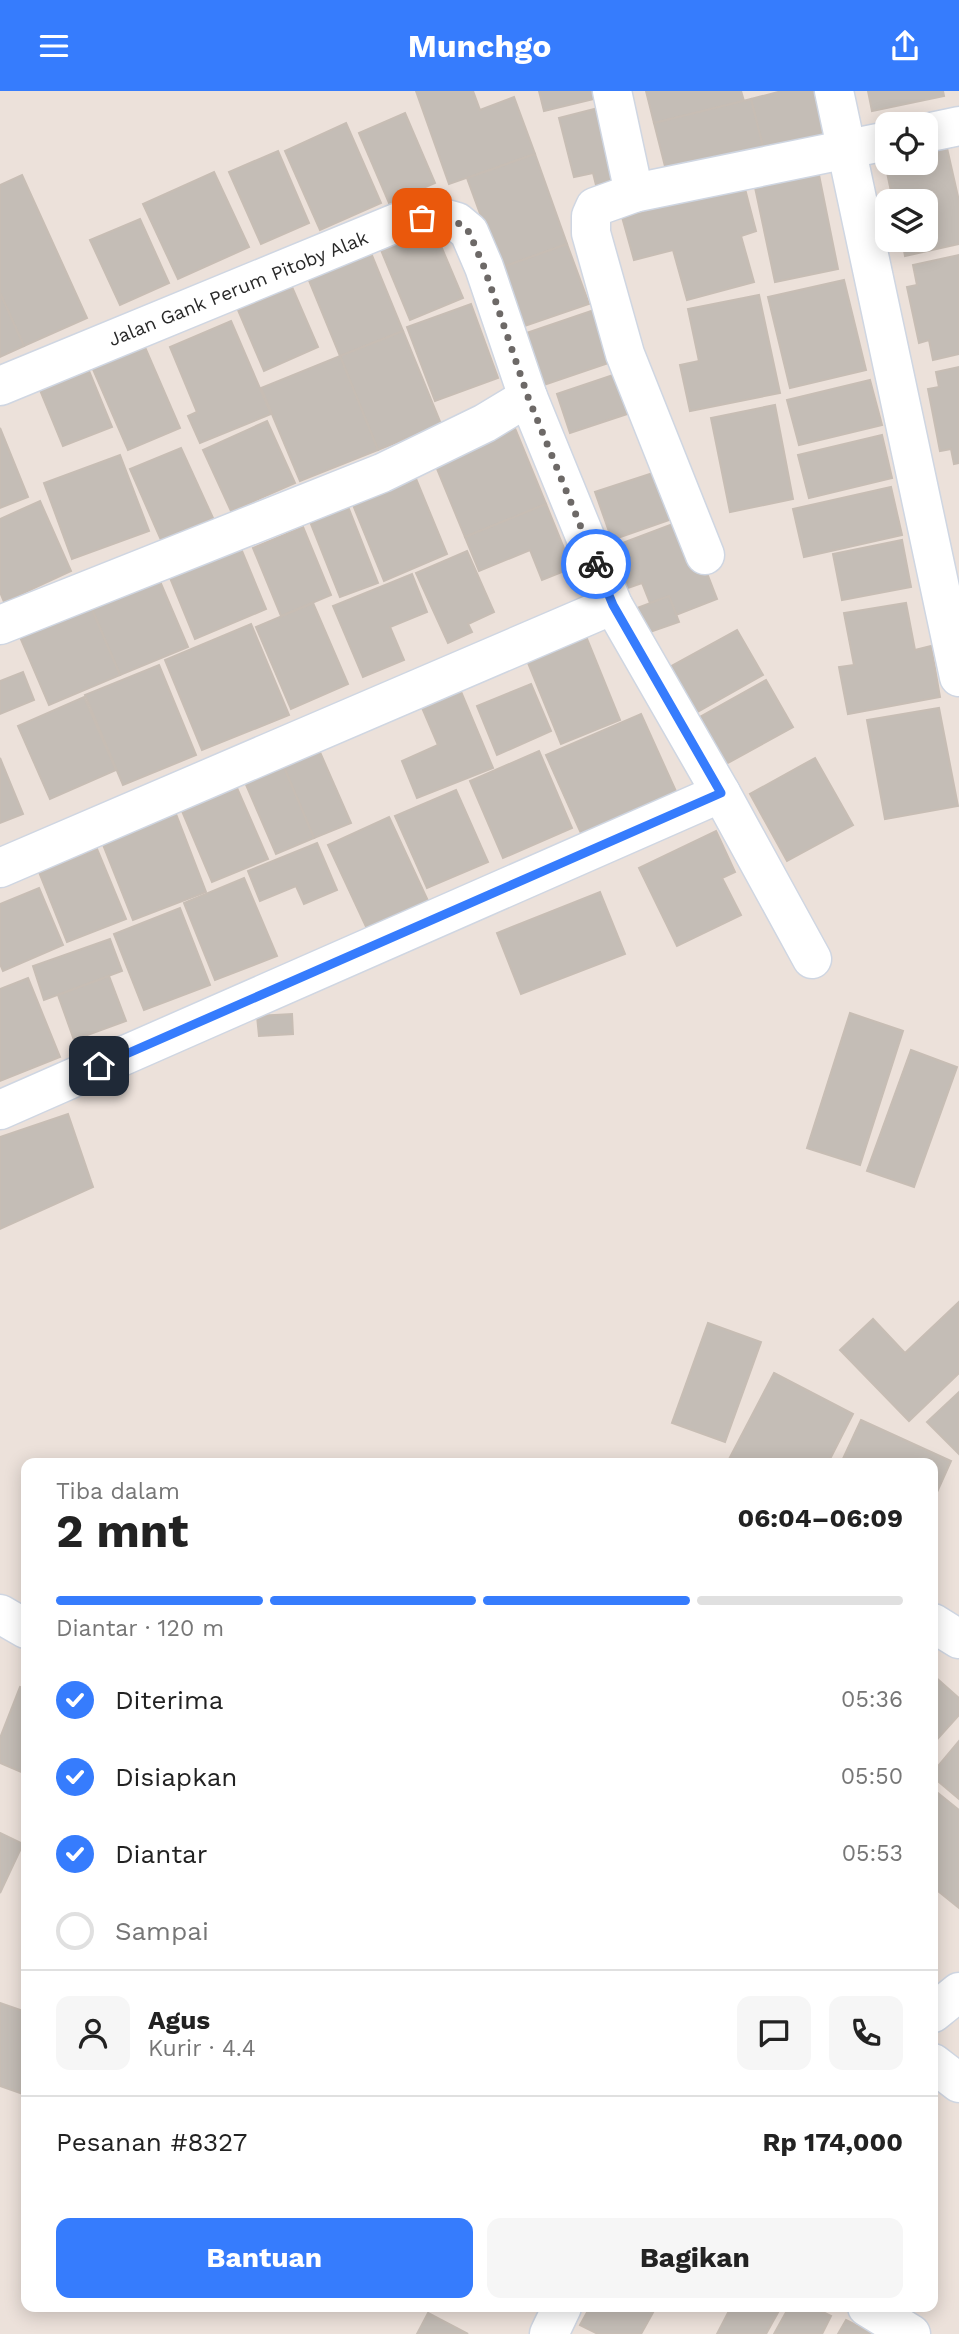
<!DOCTYPE html>
<html lang="id">
<meta charset="utf-8">
<style>
body{margin:0;font-family:"Work Sans",sans-serif;background:#f6f6f6;color:#222;height:100vh;display:flex;flex-direction:column;font-size:26px;white-space:nowrap}
*{box-sizing:border-box;margin:0}
p{font-size:23px;color:#767676}
.icon{flex:none;width:38px;height:38px;fill:none;stroke:currentColor;stroke-width:2;stroke-linecap:round;stroke-linejoin:round}
.map{position:relative;flex:1;overflow:hidden}
.side{position:absolute;left:21px;top:1367px;width:917px;height:854px;display:flex;flex-direction:column;background:#fff;border-radius:14px;box-shadow:0 4px 18px #0003}
.side>*{flex:none}
.fabs{position:absolute;left:875px;top:21px;display:grid;gap:14px}
.fabs a{display:grid;place-items:center;width:63px;height:63px;border-radius:14px;background:#fff;box-shadow:0 4px 18px #0003;font-size:35px}
.pin{position:absolute;display:grid;place-items:center;width:60px;height:60px;color:#fff;margin:-30px;border-radius:14px;box-shadow:0 4px 10px #0006}
.courier{position:absolute;display:grid;place-items:center;width:70px;height:70px;margin:-35px;border:5px solid #367cfd;border-radius:50%;background:#fff;color:#222;box-shadow:0 2px 9px #0007}
.overview em{font-style:normal;font-weight:700}
.overview div{display:flex;flex-direction:column-reverse}
.overview{display:flex;align-items:center;justify-content:space-between;height:119px;padding:0 35px}
h1{font-size:46px;font-weight:700;line-height:52px}
.bar{display:grid;grid-template-columns:repeat(4,1fr);gap:10px 7px;align-content:center;height:84px;padding:0 35px}
.bar i{height:9px;border-radius:5px;background:#e0e0e0}
.bar .active{background:#367cfd}
.bar p{grid-column:span 4}
.line{display:flex;align-items:center;gap:18px;padding:0 35px;border-top:2px solid #e0e0e0}
.line div{flex:1}
.round{display:grid;place-items:center;flex:none;width:74px;height:74px;border-radius:14px;background:#f6f6f6}
ol{padding:0 35px;list-style:none}
li{display:flex;align-items:center;gap:21px;height:77px}
li p{margin-inline-start:auto}
li .icon{padding:7px;border-radius:50%;background:#367cfd;color:#fff;stroke-width:4}
li:last-child{color:#767676}
li i{width:38px;height:38px;border:4px solid #e0e0e0;border-radius:50%}
.cta{display:flex;gap:14px;margin-top:auto;padding:14px 35px}
.cta a{flex:1;height:80px;border-radius:14px;background:#367cfd;color:#fff;font-size:28px;font-weight:700;line-height:80px;text-align:center}
.cta a+a{background:#f6f6f6;color:#222}
header{display:flex;justify-content:space-between;align-items:center;height:91px;padding:0 35px;background:#367cfd;color:#fff;font-size:32px;font-weight:700}
.map>svg:first-child{display:block}
.building{fill:#c4bdb6;stroke:#c7bdb4;stroke-width:2}
.lines{fill:none;stroke-linecap:round;stroke-linejoin:round}
.minor-casing{stroke:#cfd6e2;stroke-width:41}
.minor{stroke:#fff;stroke-width:38}
.done{stroke:#6d6967;stroke-width:7;stroke-dasharray:0 12.6}
.route{stroke:#367cfd;stroke-width:9}
.labels{text-anchor:middle;stroke-width:5;stroke-linejoin:round;paint-order:stroke}
.street-label{font-size:19px;fill:#292929;stroke:#fff}
</style>
<header><svg class="icon" aria-label="menu" viewBox="0 0 24 24"><path d="M4 6h16M4 12h16M4 18h16"/></svg>Munchgo<svg class="icon" aria-label="share" viewBox="0 0 24 24"><path d="M12 15V3M7 8l5-5 5 5M5 13v7h14v-7"/></svg></header>
<div class="map">
<svg width="959" height="2243" viewBox="0 0 959 2243">
<rect width="100%" height="100%" fill="#ece1da"/>
<g class="building">
<path d="M416,0H473L480,19L514,6L535,63L449,93Z"/>
<path d="M539,0H605L606,5L544,20Z"/>
<path d="M646,0H741L744,10L654,32Z"/>
<path d="M782,0H823L834,46L765,64L751,8Z"/>
<path d="M868,0H943L944,5L872,20Z"/>
<path d="M751,8L765,64L668,87L654,32Z"/>
<path d="M606,15L625,87L596,94L593,82L574,86L559,27Z"/>
<path d="M405,22L435,92L389,112L359,42Z"/>
<path d="M346,32L381,112L320,139L285,60Z"/>
<path d="M947,57L959,110V153L905,165L902,149H926V110H893L885,72H926V62Z"/>
<path d="M278,60L309,132L261,153L229,81Z"/>
<path d="M535,63L567,153L500,177L467,87Z"/>
<path d="M817,74L838,178L775,191L753,87Z"/>
<path d="M214,81L249,156L178,188L143,113Z"/>
<path d="M22,84L87,227L24,255L0,202V94Z"/>
<path d="M744,94L756,140L741,145L754,191L687,209L673,159L634,169L622,126Z"/>
<path d="M140,128L169,192L120,214L90,149Z"/>
<path d="M433,136L463,207L410,229L381,159Z"/>
<path d="M567,153L589,213L510,240L489,181Z"/>
<path d="M371,162L403,240L340,265L308,187Z"/>
<path d="M959,164V263L933,269L929,249L919,252L907,196L917,194L913,174Z"/>
<path d="M844,189L866,279L790,297L768,206Z"/>
<path d="M292,196L318,256L264,280L238,219Z"/>
<path d="M0,202L24,255L0,266Z"/>
<path d="M759,204L780,302L690,320L680,274L699,270L688,218Z"/>
<path d="M471,213L498,287L435,310L407,236Z"/>
<path d="M594,219L611,271L535,297L518,245Z"/>
<path d="M231,230L271,323L200,352L188,325L197,321L170,256Z"/>
<path d="M403,240L441,333L378,359L340,265Z"/>
<path d="M144,254L180,337L128,359L92,276Z"/>
<path d="M340,265L378,359L300,390L261,297Z"/>
<path d="M959,276V372L954,373L951,358L940,360L928,298L939,296L936,281Z"/>
<path d="M89,280L112,336L63,355L40,299Z"/>
<path d="M619,282L633,321L570,342L557,303Z"/>
<path d="M870,289L882,334L799,354L787,309Z"/>
<path d="M775,314L793,408L730,421L711,327Z"/>
<path d="M267,330L295,392L231,420L203,359Z"/>
<path d="M514,335L546,413L465,446L433,368Z"/>
<path d="M0,337L28,406L0,417Z"/>
<path d="M882,344L892,387L809,407L798,364Z"/>
<path d="M181,357L213,427L161,449L130,378Z"/>
<path d="M120,364L149,440L72,468L44,392Z"/>
<path d="M662,379L678,426L612,449L595,401Z"/>
<path d="M414,383L447,463L384,490L351,409Z"/>
<path d="M891,396L902,444L804,466L793,418Z"/>
<path d="M40,410L71,480L4,511L0,501V428Z"/>
<path d="M347,413L378,492L340,506L309,428Z"/>
<path d="M546,413L572,477L542,489L530,459L479,480L465,446Z"/>
<path d="M686,428L717,508L676,524L669,505L650,512L642,492L625,498L609,457Z"/>
<path d="M303,436L331,504L281,525L253,457Z"/>
<path d="M237,448L266,518L195,548L166,477Z"/>
<path d="M902,449L911,496L842,509L833,463Z"/>
<path d="M467,460L494,521L468,533L472,541L448,552L416,482Z"/>
<path d="M156,481L188,556L120,584L88,509Z"/>
<path d="M412,483L427,521L390,536L404,569L363,586L333,515Z"/>
<path d="M669,505L679,531L647,542L637,517Z"/>
<path d="M88,509L120,584L49,614L17,539Z"/>
<path d="M313,512L348,593L291,618L256,536Z"/>
<path d="M906,512L915,559L931,555L940,606L848,623L839,576L854,574L844,522Z"/>
<path d="M251,533L289,624L202,659L165,569Z"/>
<path d="M737,539L763,584L694,623L668,577Z"/>
<path d="M585,543L620,629L561,653L526,567Z"/>
<path d="M159,574L196,664L123,694L85,604Z"/>
<path d="M23,581L34,609L0,623V590Z"/>
<path d="M766,589L793,636L726,673L700,626Z"/>
<path d="M531,593L551,640L497,664L477,615Z"/>
<path d="M459,596L493,677L417,707L402,670L438,654L420,612Z"/>
<path d="M84,606L116,679L50,708L18,635Z"/>
<path d="M939,617L958,715L885,728L867,629Z"/>
<path d="M641,623L679,707L584,749L546,664Z"/>
<path d="M319,659L351,732L314,747L283,674Z"/>
<path d="M539,660L572,737L503,767L470,690Z"/>
<path d="M0,667L23,723L0,732Z"/>
<path d="M815,667L853,734L787,770L750,703Z"/>
<path d="M283,674L314,747L276,763L244,689Z"/>
<path d="M237,697L268,768L212,791L182,720Z"/>
<path d="M456,699L488,771L427,797L395,725Z"/>
<path d="M176,723L206,801L133,829L102,751Z"/>
<path d="M389,726L429,812L368,840L328,754Z"/>
<path d="M716,740L735,781L722,787L741,824L677,855L639,777Z"/>
<path d="M317,752L337,799L304,813L296,795L260,810L248,780Z"/>
<path d="M97,758L126,828L67,851L39,781Z"/>
<path d="M244,787L277,865L215,889L184,812Z"/>
<path d="M39,797L63,854L3,880L0,873V813Z"/>
<path d="M600,801L625,863L521,903L497,842Z"/>
<path d="M180,817L210,894L144,919L114,843Z"/>
<path d="M110,848L122,880L44,909L33,875Z"/>
<path d="M109,885L126,930L74,949L58,904Z"/>
<path d="M28,887L60,966L0,990V898Z"/>
<path d="M850,922L903,940L860,1074L807,1057Z"/>
<path d="M292,923L293,943L259,945L257,925Z"/>
<path d="M911,959L957,976L914,1096L867,1080Z"/>
<path d="M68,1023L93,1096L0,1138V1046Z"/>
<path d="M959,1211V1282L909,1330L840,1259L873,1228L905,1262Z"/>
<path d="M708,1232L761,1251L725,1351L672,1332Z"/>
<path d="M774,1282L853,1323L828,1372H727Z"/>
<path d="M959,1301V1363L927,1331Z"/>
<path d="M861,1329L951,1370L933,1410V1372H841Z"/>
<path d="M933,1584L959,1607V1624L933,1653Z"/>
<path d="M20,1596L26,1598V1683L0,1672V1647Z"/>
<path d="M959,1650V1708L933,1686V1681Z"/>
<path d="M933,1698L959,1719V1817L933,1796Z"/>
<path d="M0,1742L23,1753L0,1802Z"/>
<path d="M0,1912L26,1921V2004L0,1995Z"/>
<path d="M590,2216H656L641,2243H598L580,2234Z"/>
<path d="M731,2216H781L766,2243H717Z"/>
<path d="M789,2216H813L831,2225L822,2243H774Z"/>
<path d="M428,2222L468,2243H417Z"/>
<path d="M846,2229L873,2243H838Z"/>
</g>
<g class="lines">
<g class="minor-casing">
<g id="minor">
<path d="M612,0L634,102L595,116L591,125V142L625,263L705,464"/>
<path d="M834,0L959,586"/>
<path d="M926,42L959,35"/>
<path d="M634,102L887,50"/>
<path d="M0,295L396,132L422,127H443L457,131L469,141L484,176L528,306L613,514L721,702L812,868"/>
<path d="M0,534L382,382L485,332L528,306"/>
<path d="M0,777L613,514"/>
<path d="M0,1019L721,702"/>
<path d="M0,1523L26,1538"/>
<path d="M933,1532L959,1548"/>
<path d="M933,1922L959,1901"/>
<path d="M933,1972L959,1992"/>
<path d="M867,2216L911,2243"/>
<path d="M549,2243L562,2216"/>
</g>
</g>
<use href="#minor" class="minor"/>
</g>
<g class="lines">
<path class="done" d="M422,127H443L457,131L469,141L484,176L528,306L596,473"/>
<path class="route" d="M99,975L721,702L613,514L596,473"/>
</g>
<g class="labels">
<g class="street-label">
<text transform="translate(238 197) rotate(-22)" y="7">Jalan Gank Perum Pitoby Alak</text>
</g>
</g>
</svg>
<div class="fabs">
<a><svg class="icon" aria-label="locate" viewBox="0 0 24 24"><circle cx="12" cy="12" r="6"/><path d="M12 2v4M12 18v4M2 12h4M18 12h4"/></svg></a>
<a><svg class="icon" aria-label="layers" viewBox="0 0 24 24"><path d="M12 4l9 5-9 5-9-5zM3 14l9 5 9-5"/></svg></a>
</div>
<div class="pin" style="left:422px;top:127px;background:#ea580c"><svg class="icon" aria-label="bag" viewBox="0 0 24 24"><path d="M5 8h14l-1 12H6zM9 8a3 3 0 0 1 6 0"/></svg></div>
<div class="pin" style="left:99px;top:975px;background:#1f2937"><svg class="icon" aria-label="home" viewBox="0 0 24 24"><path d="M3 11l9-7 9 7M6 9v11h12V9"/></svg></div>
<div class="courier" style="left:596px;top:473px"><svg class="icon" aria-label="bike" viewBox="0 0 24 24"><circle cx="6" cy="16" r="4"/><circle cx="18" cy="16" r="4"/><path d="M6 16l4-8h5l3 8M10 8l3 8H6M13 5h3"/></svg></div>
<section class="side">
<div class="overview"><div><h1>2 mnt</h1><p>Tiba dalam</p></div><em>06:04–06:09</em></div>
<div class="bar"><i class="active"></i><i class="active"></i><i class="active"></i><i></i><p>Diantar · 120 m</p></div>
<ol>
<li><svg class="icon" aria-label="check" viewBox="0 0 24 24"><path d="M5 12l5 5 9-10"/></svg>Diterima<p>05:36</p></li>
<li><svg class="icon" aria-label="check" viewBox="0 0 24 24"><path d="M5 12l5 5 9-10"/></svg>Disiapkan<p>05:50</p></li>
<li><svg class="icon" aria-label="check" viewBox="0 0 24 24"><path d="M5 12l5 5 9-10"/></svg>Diantar<p>05:53</p></li>
<li><i></i>Sampai</li>
</ol>
<div class="line" style="height:126px"><a class="round"><svg class="icon" aria-label="person" viewBox="0 0 24 24"><circle cx="12" cy="8" r="4"/><path d="M4 21q1-7 8-7t8 7"/></svg></a><div><b>Agus</b><p>Kurir · 4.4</p></div><a class="round"><svg class="icon" aria-label="chat" viewBox="0 0 24 24"><path d="M4 5h16v11H9l-5 4z"/></svg></a><a class="round"><svg class="icon" aria-label="phone" viewBox="0 0 24 24"><path d="M5 4h4l2 5-3 2q2 4 5 5l2-3 5 2v4C11 20 4 13 5 4z"/></svg></a></div>
<div class="line" style="height:91px"><div>Pesanan #8327</div><b>Rp 174,000</b></div>
<div class="cta"><a>Bantuan</a><a>Bagikan</a></div>
</section>
</div>
